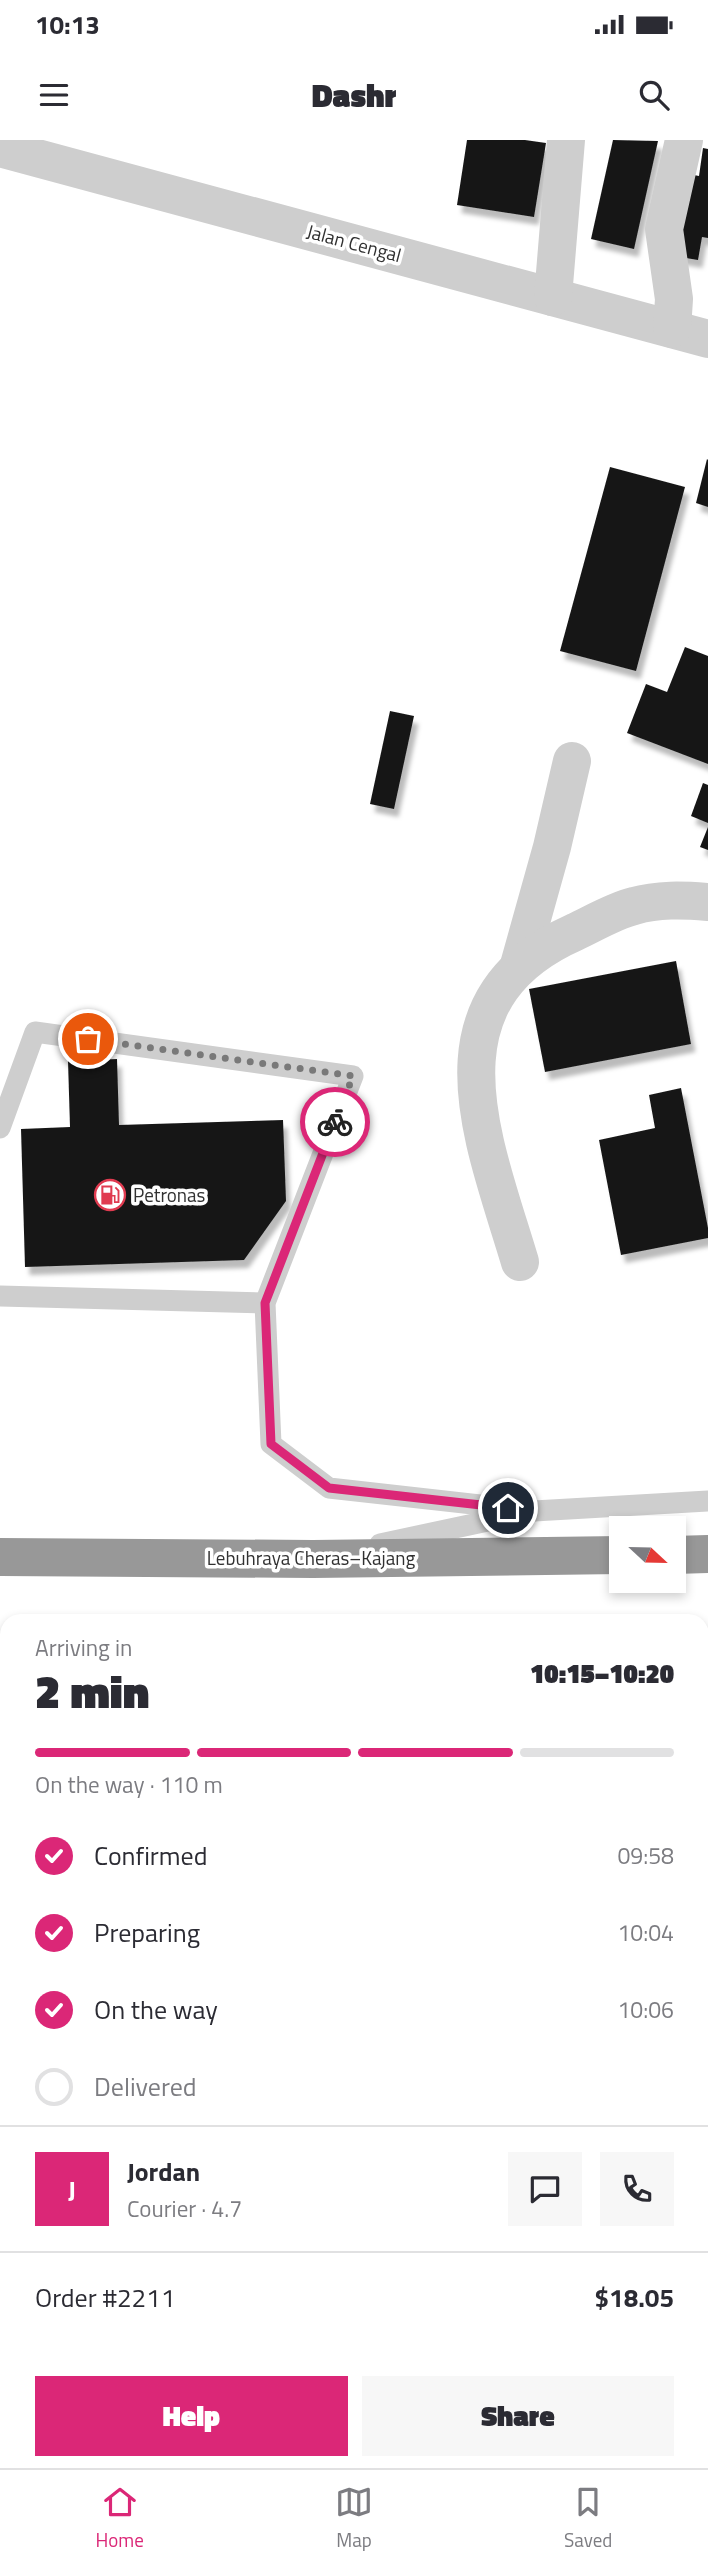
<!DOCTYPE html>
<meta charset="utf-8">
<style>
body{margin:0;font-family:"Titillium Web",sans-serif;background:#f7f7f7;color:#2b2b33;height:100vh;display:flex;flex-direction:column;font-size:26px;white-space:nowrap}
*{box-sizing:border-box;margin:0}
p{font-size:23px;color:#7c7c81}
.icon{flex:none;width:38px;height:38px;fill:none;stroke:currentColor;stroke-width:2;stroke-linecap:round;stroke-linejoin:round}
.map{position:relative;flex:1;overflow:hidden}
.sheet{position:absolute;left:0px;top:1474px;width:709px;height:856px;display:flex;flex-direction:column;background:#fff;border-radius:21px 21px 0 0;box-shadow:0 4px 10px #0003}
.sheet>*{flex:none}
.needle{width:46px;rotate:112deg}
.buttons{position:absolute;left:609px;top:1376px;display:grid;gap:14px}
.buttons a{display:grid;place-items:center;width:77px;height:77px;border-radius:0px;background:#fff;box-shadow:0 4px 10px #0003;font-size:35px}
.pin{position:absolute;display:grid;place-items:center;width:60px;height:60px;color:#fff;margin:-30px;border:4px solid #fff;border-radius:50%;box-shadow:0 2px 7px #0007}
.courier{position:absolute;display:grid;place-items:center;width:70px;height:70px;margin:-35px;border:5px solid #db2777;border-radius:50%;background:#fff;color:#222;box-shadow:0 2px 9px #0007}
.overview em{font-style:normal;font-weight:800}
.overview div{display:flex;flex-direction:column-reverse}
.overview{display:flex;align-items:center;justify-content:space-between;height:119px;padding:0 35px}
h1{font-size:46px;font-weight:800;line-height:52px}
.bar{display:grid;grid-template-columns:repeat(4,1fr);gap:10px 7px;align-content:center;height:84px;padding:0 35px}
.bar i{height:9px;border-radius:5px;background:#e1e1e2}
.bar .active{background:#db2777}
.bar p{grid-column:span 4}
.line{display:flex;align-items:center;gap:18px;padding:0 35px;border-top:2px solid #e1e1e2}
.line div{flex:1}
.round{display:grid;place-items:center;flex:none;width:74px;height:74px;border-radius:0px;background:#f7f7f7}
ol{padding:0 35px;list-style:none}
li{display:flex;align-items:center;gap:21px;height:77px}
li p{margin-inline-start:auto}
li .icon{padding:7px;border-radius:50%;background:#db2777;color:#fff;stroke-width:4}
li:last-child{color:#7c7c81}
li i{width:38px;height:38px;border:4px solid #e1e1e2;border-radius:50%}
.action{display:flex;gap:14px;margin-top:auto;padding:14px 35px}
.action a{flex:1;height:80px;border-radius:0px;background:#db2777;color:#fff;font-size:28px;font-weight:800;line-height:80px;text-align:center}
.action a+a{background:#f7f7f7;color:#2b2b33}
.status{display:flex;justify-content:space-between;align-items:center;height:49px;padding:0 35px;background:#fff;direction:ltr}
.status svg{height:19px;fill:currentColor}
header{display:flex;justify-content:space-between;align-items:center;height:91px;padding:0 35px;background:#fff;font-size:32px;font-weight:800}
.tab-bar{display:flex;justify-content:space-around;align-items:center;height:98px;border-top:2px solid #e1e1e2;background:#fff;font-size:19px;color:#7c7c81}
.tab-bar a{display:grid;justify-items:center;gap:4px}
.tab-bar .active{color:#db2777}
.map>svg:first-child{display:block}
.building{fill:#181818;filter:url(#shadow)}
.lines{fill:none;stroke-linecap:round;stroke-linejoin:round}
.lane{stroke:#cecece;stroke-width:21}
.street{stroke:#cecece;stroke-width:38}
.highway{stroke:#989898;stroke-width:38}
.rail{stroke:#868686;stroke-width:5;stroke-dasharray:7 5;stroke-linecap:butt}
.done{stroke:#797979;stroke-width:7;stroke-dasharray:0 12.6}
.route{stroke:#db2777;stroke-width:9}
.labels{text-anchor:middle;stroke-width:7;stroke-linejoin:round;paint-order:stroke}
.street-label{font-size:19px;fill:#313131;stroke:#fff}
.poi-label{font-size:19px;fill:#313131;stroke:#fff;text-anchor:start}
</style>
<div class="status"><b>10:13</b><svg viewBox="0 0 49 12"><path d="M0 12V9h3v3zM5 12V6h3v6zM10 12V3h3v9zM15 12V0h3v12zM26 1h20v11H26zM47 4h2v5h-2z"/></svg></div>
<header><svg class="icon" aria-label="menu" viewBox="0 0 24 24"><path d="M4 6h16M4 12h16M4 18h16"/></svg>Dashr<svg class="icon" aria-label="search" viewBox="0 0 24 24"><circle cx="10" cy="10" r="6"/><path d="M15 15l6 6"/></svg></header>
<div class="map">
<svg width="708" height="2328" viewBox="0 0 708 2328">
<defs>
<filter id="shadow"><feDropShadow dx="4.5" dy="8" stdDeviation="2" flood-color="#0004"/></filter>
</defs>
<rect width="100%" height="100%" fill="#fff"/>
<g class="building">
<path d="M467,0H525L546,3L534,77L457,65Z"/>
<path d="M613,0L658,1L634,109L591,99Z"/>
<path d="M703,8L708,9V98L702,97L698,120L674,116L689,34L699,36Z"/>
<path d="M707,319L708,320V367L696,363Z"/>
<path d="M610,327L685,347L636,531L560,511Z"/>
<path d="M685,507L708,516V624L627,593L646,544L667,552Z"/>
<path d="M390,571L414,576L394,669L370,664Z"/>
<path d="M703,643L708,645V683L691,676Z"/>
<path d="M708,687V710L700,707Z"/>
<path d="M676,821L691,904L545,932L529,849Z"/>
<path d="M117,919L119,985L283,980L286,1061L244,1120L25,1127L21,989L70,987L68,921Z"/>
<path d="M681,948L708,1088V1098L621,1115L599,1000L655,988L649,955Z"/>
<path d="M0,1913H6L7,1961H0Z"/>
<path d="M6,2193L7,2259H0V2194Z"/>
<path d="M707,2317L708,2328H669L683,2322H702V2319Z"/>
<path d="M62,2322H95L96,2326L92,2328H51V2324Z"/>
<path d="M138,2322H178L177,2328H137Z"/>
<rect x="232" y="2322" width="83" height="6"/>
</g>
<g class="lines">
<g class="lane">
<path d="M0,988L35,892L353,936L265,1163L271,1304L329,1348L534,1371"/>
<path d="M0,1156L265,1163"/>
<path d="M380,1404L534,1371L708,1361"/>
</g>
<g class="street">
<path d="M0,8L708,199"/>
<path d="M553,157L566,0"/>
<path d="M672,189L674,159L664,89L684,0"/>
<path d="M519,825L552,707L572,621"/>
<path d="M520,1122C484,1001 421,860 575,792C594,783 614,771 634,766C658,759 683,760 708,762"/>
<path d="M702,1834L708,1851"/>
</g>
<g class="highway">
<path d="M674,1415L708,1414"/>
<path d="M0,1417L313,1419L621,1415"/>
<path d="M702,1515H708"/>
<path d="M0,1522H7"/>
</g>
<g class="rail">
<path d="M702,1656H708"/>
<path d="M0,1676L7,1675"/>
<path d="M702,1694H708"/>
<path d="M0,1715H7"/>
</g>
</g>
<g class="lines">
<path class="done" d="M88,899L353,936L335,982"/>
<path class="route" d="M335,982L265,1163L271,1304L329,1348L508,1368"/>
</g>
<defs>
<g id="fuel-ring" transform="scale(1.575)"><circle r="9.5" fill="#fff" stroke="#e03b50" stroke-width="1.5"/><path d="M-5.5-6h7V0h2V4h1.3V-2.5L3-4.5l.8-.8L6-3V5H2.5V1h-1V6h-7ZM-4.2-4.7v3.2H.2V-4.7Z" fill="#e03b50"/></g>
</defs>
<g fill-rule="evenodd">
<use href="#fuel-ring" x="110" y="1055"/>
</g>
<g class="labels">
<g class="street-label">
<text transform="translate(354 103) rotate(15)" y="7">Jalan Cengal</text>
<text x="311" y="1425">Lebuhraya Cheras–Kajang</text>
</g>
<g class="poi-label">
<text x="133" y="1062">Petronas</text>
</g>
</g>
</svg>
<div class="buttons">
<a><svg class="needle" viewBox="-14 -14 28 28"><path d="M0-13l5 13h-10z" fill="#e53935"/><path d="M0 13l5-13h-10z" fill="#7c7c81"/></svg></a>
</div>
<div class="pin" style="left:88px;top:899px;background:#ea580c"><svg class="icon" aria-label="bag" viewBox="0 0 24 24"><path d="M5 8h14l-1 12H6zM9 8a3 3 0 0 1 6 0"/></svg></div>
<div class="pin" style="left:508px;top:1368px;background:#1f2937"><svg class="icon" aria-label="home" viewBox="0 0 24 24"><path d="M3 11l9-7 9 7M6 9v11h12V9"/></svg></div>
<div class="courier" style="left:335px;top:982px"><svg class="icon" aria-label="bike" viewBox="0 0 24 24"><circle cx="6" cy="16" r="4"/><circle cx="18" cy="16" r="4"/><path d="M6 16l4-8h5l3 8M10 8l3 8H6M13 5h3"/></svg></div>
<section class="sheet">
<div class="overview"><div><h1>2 min</h1><p>Arriving in</p></div><em>10:15–10:20</em></div>
<div class="bar"><i class="active"></i><i class="active"></i><i class="active"></i><i></i><p>On the way · 110 m</p></div>
<ol>
<li><svg class="icon" aria-label="check" viewBox="0 0 24 24"><path d="M5 12l5 5 9-10"/></svg>Confirmed<p>09:58</p></li>
<li><svg class="icon" aria-label="check" viewBox="0 0 24 24"><path d="M5 12l5 5 9-10"/></svg>Preparing<p>10:04</p></li>
<li><svg class="icon" aria-label="check" viewBox="0 0 24 24"><path d="M5 12l5 5 9-10"/></svg>On the way<p>10:06</p></li>
<li><i></i>Delivered</li>
</ol>
<div class="line" style="height:126px"><b class="round" style="background:#db2777;color:#fff">J</b><div><b>Jordan</b><p>Courier · 4.7</p></div><a class="round"><svg class="icon" aria-label="chat" viewBox="0 0 24 24"><path d="M4 5h16v11H9l-5 4z"/></svg></a><a class="round"><svg class="icon" aria-label="phone" viewBox="0 0 24 24"><path d="M5 4h4l2 5-3 2q2 4 5 5l2-3 5 2v4C11 20 4 13 5 4z"/></svg></a></div>
<div class="line" style="height:91px"><div>Order #2211</div><b>$18.05</b></div>
<div class="action"><a>Help</a><a>Share</a></div>
</section>
</div>
<nav class="tab-bar">
<a class="active"><svg class="icon" aria-label="home" viewBox="0 0 24 24"><path d="M3 11l9-7 9 7M6 9v11h12V9"/></svg>Home</a>
<a><svg class="icon" aria-label="map" viewBox="0 0 24 24"><path d="M3 6l6-2 6 2 6-2v14l-6 2-6-2-6 2zM9 4v14M15 6v14"/></svg>Map</a>
<a><svg class="icon" aria-label="saved" viewBox="0 0 24 24"><path d="M7 4h10v16l-5-4-5 4z"/></svg>Saved</a>
</nav>
